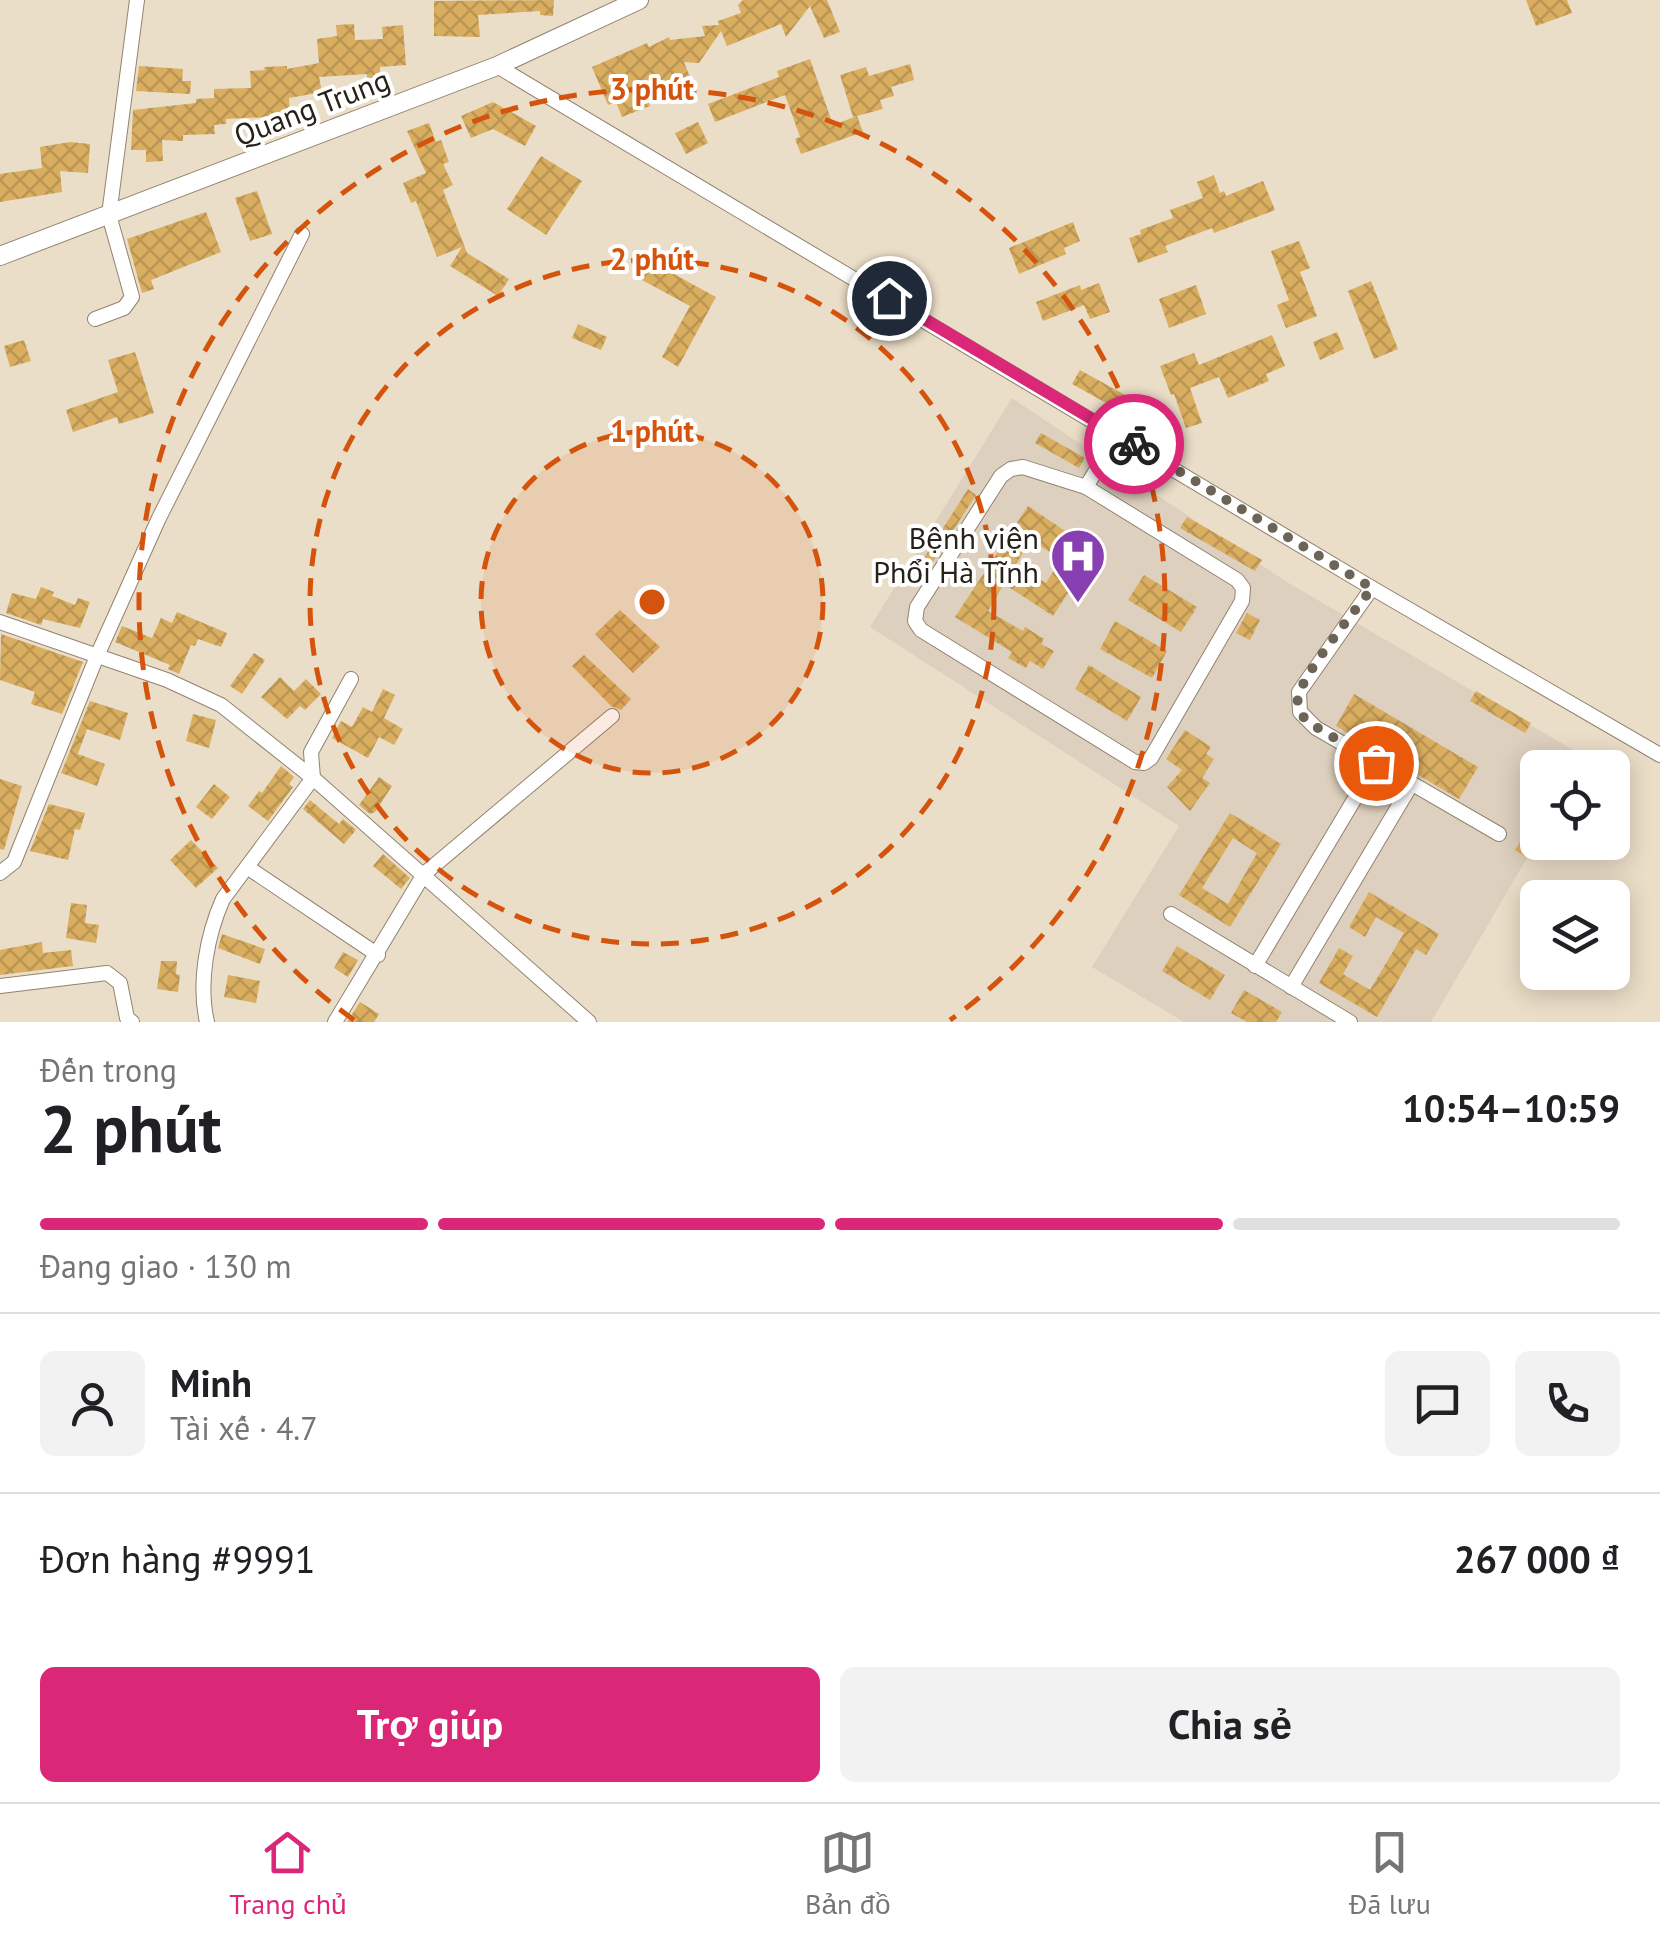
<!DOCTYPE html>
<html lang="vi">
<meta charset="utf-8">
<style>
body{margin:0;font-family:"PT Sans",sans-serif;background:#f2f2f2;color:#202124;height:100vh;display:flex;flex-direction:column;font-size:38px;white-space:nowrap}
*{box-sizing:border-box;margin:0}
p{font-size:32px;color:#757577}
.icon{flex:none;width:55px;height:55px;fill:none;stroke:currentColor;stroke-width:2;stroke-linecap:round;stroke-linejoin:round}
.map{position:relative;height:1022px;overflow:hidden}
.side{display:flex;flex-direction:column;background:#fff;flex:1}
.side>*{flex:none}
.buttons{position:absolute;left:1520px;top:750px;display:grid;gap:20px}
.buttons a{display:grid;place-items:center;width:110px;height:110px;border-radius:15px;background:#fff;box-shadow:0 5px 25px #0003;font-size:50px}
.pin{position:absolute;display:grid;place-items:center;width:85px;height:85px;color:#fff;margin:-42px;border:5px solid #fff;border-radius:50%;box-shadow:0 2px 10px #0007}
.courier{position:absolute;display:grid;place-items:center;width:100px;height:100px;margin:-50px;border:8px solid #db2777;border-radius:50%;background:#fff;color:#222;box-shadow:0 2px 12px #0007}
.headline em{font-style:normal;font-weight:600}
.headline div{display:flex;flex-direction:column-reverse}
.headline{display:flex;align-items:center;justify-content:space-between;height:170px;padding:0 40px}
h1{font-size:65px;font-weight:600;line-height:75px}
.bar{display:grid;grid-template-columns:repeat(4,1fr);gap:15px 10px;align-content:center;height:120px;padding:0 40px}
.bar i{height:12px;border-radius:8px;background:#e0e0e0}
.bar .on{background:#db2777}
.bar p{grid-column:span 4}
.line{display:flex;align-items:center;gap:25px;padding:0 40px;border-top:2px solid #e0e0e0}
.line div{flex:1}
.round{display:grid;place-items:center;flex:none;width:105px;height:105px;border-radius:15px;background:#f2f2f2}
.button{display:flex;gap:20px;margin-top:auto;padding:20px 40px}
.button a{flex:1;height:115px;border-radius:15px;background:#db2777;color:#fff;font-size:40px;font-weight:600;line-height:115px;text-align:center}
.button a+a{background:#f2f2f2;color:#202124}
.dock{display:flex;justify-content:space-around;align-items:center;height:140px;border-top:2px solid #e0e0e0;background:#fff;font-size:28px;color:#757577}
.dock a{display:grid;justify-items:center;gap:5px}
.dock .on{color:#db2777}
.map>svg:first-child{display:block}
.medical{fill:#ded0be}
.building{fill:url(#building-cross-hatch);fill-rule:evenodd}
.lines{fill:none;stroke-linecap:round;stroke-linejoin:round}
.minor-casing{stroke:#90836f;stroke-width:16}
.major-casing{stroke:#90836f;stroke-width:20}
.minor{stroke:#fff;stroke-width:14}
.major{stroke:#fff;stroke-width:18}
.done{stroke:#6c6456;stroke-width:10;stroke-dasharray:0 18}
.route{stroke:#db2777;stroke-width:12}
.ring{fill:none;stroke:#d5540d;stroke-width:5;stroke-dasharray:18 12}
.labels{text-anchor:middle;stroke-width:8;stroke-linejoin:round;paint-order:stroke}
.street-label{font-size:30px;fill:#272219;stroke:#fff}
.poi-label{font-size:30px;fill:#272219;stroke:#fff;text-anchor:end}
.centre{fill:#d5540d;stroke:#fff;stroke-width:5}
.ring-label{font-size:30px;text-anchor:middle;font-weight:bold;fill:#d5540d;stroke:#fff;stroke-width:8;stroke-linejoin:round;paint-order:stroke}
</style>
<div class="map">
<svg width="1660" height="1022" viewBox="0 0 1660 1022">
<defs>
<pattern id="building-cross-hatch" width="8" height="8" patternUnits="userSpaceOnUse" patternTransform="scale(2.5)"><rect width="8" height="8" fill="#daae60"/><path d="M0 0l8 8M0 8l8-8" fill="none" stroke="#bb9553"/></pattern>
</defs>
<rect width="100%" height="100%" fill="#ebdec8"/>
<path class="medical" d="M1012,398L1287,582L1587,758L1581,767L1538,768L1537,841L1431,1022H1184L1092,967L1179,826L870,627Z"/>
<g class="building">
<path d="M554,0L553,16L540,15V11L478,15L480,37L434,36V1Z"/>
<path d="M743,0H827L840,32L824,38L810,6L786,37L781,24L727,46L721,31L699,63L684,62L690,77L646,95L650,106L622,117L616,102L608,105L592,67L647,43L649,47L669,37L670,40L705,36L702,26L719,25L718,21L741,13L738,5Z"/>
<path d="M1526,0H1567L1572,13L1536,26Z"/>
<path d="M354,24L355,40L383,39L382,27L403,25L406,65L380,67V78H367V74L319,77L322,92L289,98L290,116L226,119V124L214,125L215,134L183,135V141L162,140L163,161L146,162V150H131L133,110L196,103V99L214,98V89L251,88L250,71L265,70L264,67L287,66V69L319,63L317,39L337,36L336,25Z"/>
<path d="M810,59L833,125L857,116L863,132L801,154L795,139L800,137L785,95L715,122L708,104L779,77L777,71Z"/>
<path d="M910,64L914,80L891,87L894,96L880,100L883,109L853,117L840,75L866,67L869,76Z"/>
<path d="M139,66L183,69L182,81H191L190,94L136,91Z"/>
<path d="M493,102L536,126L525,146L493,129L471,138L461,116Z"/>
<path d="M698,122L708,143L686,154L675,133Z"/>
<path d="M429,123L436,142L441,140L449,162L443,164L453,185L443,190L467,253L509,279L498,296L450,266L462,247L437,257L416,201L411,203L403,183L426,173L407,131Z"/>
<path d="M70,142L90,144L88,173L60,171L62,192L0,202V174L42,168L40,147Z"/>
<path d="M541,156L582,181L546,235L507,209Z"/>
<path d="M1214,175L1220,193L1224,191L1226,196L1263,181L1275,210L1214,233L1212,228L1165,246L1168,252L1138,263L1129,238L1141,234L1140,230L1173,218L1170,210L1203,198L1197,182Z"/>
<path d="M257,191L272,234L250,241L235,198Z"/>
<path d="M206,212L221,252L151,280L154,289L142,293L127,239Z"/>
<path d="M1073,222L1080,241L1064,248L1066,254L1019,274L1009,248Z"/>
<path d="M1299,241L1310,268L1300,272L1317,316L1286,328L1277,305L1289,300L1271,251Z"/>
<path d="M650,261L716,297L678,367L662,357L690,306L640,279Z"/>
<path d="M1371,281L1398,349L1374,359L1348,291Z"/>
<path d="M1099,283L1110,312L1090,319L1084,305L1043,321L1036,302L1080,285L1081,290Z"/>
<path d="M1196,285L1206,314L1169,328L1159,299Z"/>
<path d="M578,324L607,337L601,350L572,338Z"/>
<path d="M1337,332L1344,349L1320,360L1313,342Z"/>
<path d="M1272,335L1285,366L1266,374L1269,381L1228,398L1219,377L1190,388L1202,423L1186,428L1174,394L1171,395L1160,366L1194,353L1199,365Z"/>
<path d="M24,340L31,361L10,367L4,346Z"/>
<path d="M135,352L154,413L119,424L117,417L73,432L66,410L118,392L108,360Z"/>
<path d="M1080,370L1125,395L1117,409L1072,384Z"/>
<path d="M1041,433L1085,458L1079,468L1035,443Z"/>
<path d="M968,489L976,495L932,563L924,558Z"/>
<path d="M1028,506L1095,551L1053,616L1004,584L988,611L1023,631L1025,627L1044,639L1041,644L1054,651L1043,669L1030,661L1026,668L1008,658L1012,652L955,617ZM1031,540L1061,559L1046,583L1016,564Z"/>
<path d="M1187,517L1262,560L1255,571L1180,528Z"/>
<path d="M1144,575L1197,607L1181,632L1128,600Z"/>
<path d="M41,587L54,592L52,596L75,605L78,598L90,602L80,628L43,619L41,625L6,613L12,593L36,599Z"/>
<path d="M620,610L660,647L633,673L595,634Z"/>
<path d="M177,612L227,633L221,647L198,639L195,646L191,645L179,674L168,669L170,665L115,642L122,626L152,638L161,618L172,623Z"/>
<path d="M1247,613L1260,620L1250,640L1236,633Z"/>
<path d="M1115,621L1167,651L1152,678L1100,649Z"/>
<path d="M1,634L83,662L62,714L31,704L35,692L0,680Z"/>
<path d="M254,653L265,660L242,694L230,686Z"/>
<path d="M584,655L631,699L621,710L611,706L572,666Z"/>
<path d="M1089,665L1141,697L1127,721L1075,689Z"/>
<path d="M280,677L294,691L306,679L321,694L305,710L300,706L287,719L261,697Z"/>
<path d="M383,689L395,695L384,718L403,729L394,745L379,737L368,758L332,738L341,721L352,727L363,707L372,712Z"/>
<path d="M1476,691L1531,723L1525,733L1470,701Z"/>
<path d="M1354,694L1478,767L1459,799L1336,726Z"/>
<path d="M90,701L128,713L120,740L87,729L78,754L105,764L97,786L61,773Z"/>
<path d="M193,714L216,720L209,748L186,741Z"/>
<path d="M1185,730L1211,747L1206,754L1214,759L1202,778L1210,783L1190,811L1167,787L1182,770L1166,759Z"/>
<path d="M281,766L294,777L289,784L293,787L268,821L248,806L259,791L262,793Z"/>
<path d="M379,777L392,786L375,812L370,814L359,805Z"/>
<path d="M0,779L22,786L4,850L0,849Z"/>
<path d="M214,784L230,797L212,819L196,807Z"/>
<path d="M310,800L339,824L343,819L356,830L344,844L303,809Z"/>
<path d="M49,804L85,813L80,830L75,829L68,860L30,851Z"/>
<path d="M1230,813L1281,844L1230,927L1179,895ZM1233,838L1257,853L1228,904L1202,888Z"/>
<path d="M1538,814V845L1529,859L1515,850Z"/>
<path d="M191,840L218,868L196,888L170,860Z"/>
<path d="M383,854L410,878L401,889L373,866Z"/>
<path d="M1369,892L1439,934L1426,955L1416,949L1377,1017L1319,983L1339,948L1353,956L1343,974L1370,990L1404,933L1376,917L1365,937L1349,927Z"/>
<path d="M71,903L87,905L85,923L99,925L96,943L66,938Z"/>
<path d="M222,934L265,949L260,964L218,948Z"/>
<path d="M42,942L43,953L71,950L73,966L0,975V950Z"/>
<path d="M1177,946L1225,975L1210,1000L1162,971Z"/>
<path d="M343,952L358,960L348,977L334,968Z"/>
<path d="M161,961H177L176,974L180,975L178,992L157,989Z"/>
<path d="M228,975L260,981L256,1003L224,997Z"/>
<path d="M1244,990L1282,1012L1276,1022H1247L1231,1013Z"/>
<path d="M360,1002L379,1014L374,1022H347Z"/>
</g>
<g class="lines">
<g class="minor-casing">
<g id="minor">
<path d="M497,66L1372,588L1660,755"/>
<path d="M95,319L124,308L132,297L109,215L137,0"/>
<path d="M1023,467L1086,487L1237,580L1243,588L1242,601L1151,758L1144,763L1135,762L921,630L915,621L917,607L1001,476L1011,469Z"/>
<path d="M1086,487L1118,434"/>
<path d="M1372,588L1299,692L1300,712L1316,728L1499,834"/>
<path d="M0,622L167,680L221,705L313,778L589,1022"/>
<path d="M247,867L378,955"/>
<path d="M0,873L14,862L97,656L159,518L302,234"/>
<path d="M1171,914L1350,1022"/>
<path d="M1255,966L1376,763"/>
<path d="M0,986L107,973L120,983L127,1018L132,1022"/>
<path d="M1291,987L1411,785"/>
<path d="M207,1022C198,983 207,935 223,899L313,778L311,752L351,679"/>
<path d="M335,1022L424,874L612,716"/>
</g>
</g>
<g class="major-casing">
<path id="major" d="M0,256L497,66L639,0"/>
</g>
<use href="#minor" class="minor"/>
<use href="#major" class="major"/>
</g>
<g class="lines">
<path class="done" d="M1134,444L1372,588C1355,611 1306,670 1299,694C1295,705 1300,714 1308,722L1376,763"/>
<path class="route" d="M889,298L1134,444"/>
</g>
<circle cx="652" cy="602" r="171" fill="#d5540d" fill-opacity=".12"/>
<g class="ring">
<circle cx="652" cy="602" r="171"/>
<circle cx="652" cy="602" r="342"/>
<path d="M354 1020A513 513 0 1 1 950 1020"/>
</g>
<defs>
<g id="hospital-pin" transform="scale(2.875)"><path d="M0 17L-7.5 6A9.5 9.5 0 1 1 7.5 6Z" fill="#883fb1" stroke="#fff"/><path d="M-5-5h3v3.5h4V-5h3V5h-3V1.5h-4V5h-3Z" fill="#fff"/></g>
</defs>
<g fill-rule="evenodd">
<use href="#hospital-pin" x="1078" y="556"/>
</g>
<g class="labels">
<g class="street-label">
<text transform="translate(312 108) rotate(-21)" y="10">Quang Trung</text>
</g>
<g class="poi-label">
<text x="1039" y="549">Bệnh viện<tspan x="1039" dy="34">Phổi Hà Tĩnh</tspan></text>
</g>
</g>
<circle cx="652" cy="602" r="15" class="centre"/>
<g class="ring-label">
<text x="652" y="100">3 phút</text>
<text x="652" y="270">2 phút</text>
<text x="652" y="442">1 phút</text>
</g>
</svg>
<div class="buttons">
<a><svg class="icon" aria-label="locate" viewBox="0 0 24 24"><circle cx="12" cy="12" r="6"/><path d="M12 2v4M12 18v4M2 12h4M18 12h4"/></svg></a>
<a><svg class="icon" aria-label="layers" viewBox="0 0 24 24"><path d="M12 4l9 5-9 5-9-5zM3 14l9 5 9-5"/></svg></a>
</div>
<div class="pin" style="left:1376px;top:763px;background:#ea580c"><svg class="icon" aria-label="bag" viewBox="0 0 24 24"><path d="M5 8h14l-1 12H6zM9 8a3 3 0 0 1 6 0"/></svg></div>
<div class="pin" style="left:889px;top:298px;background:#1f2937"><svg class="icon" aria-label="home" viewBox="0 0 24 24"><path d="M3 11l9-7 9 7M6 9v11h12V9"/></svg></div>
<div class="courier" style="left:1134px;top:444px"><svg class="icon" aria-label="bike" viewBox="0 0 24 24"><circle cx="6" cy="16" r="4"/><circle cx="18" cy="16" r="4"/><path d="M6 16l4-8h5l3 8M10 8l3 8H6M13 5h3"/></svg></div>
</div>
<section class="side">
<div class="headline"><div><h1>2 phút</h1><p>Đến trong</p></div><em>10:54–10:59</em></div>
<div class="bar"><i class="on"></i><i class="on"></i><i class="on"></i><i></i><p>Đang giao · 130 m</p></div>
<div class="line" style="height:180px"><a class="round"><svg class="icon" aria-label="person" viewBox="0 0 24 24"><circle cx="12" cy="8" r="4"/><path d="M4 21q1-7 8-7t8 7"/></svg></a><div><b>Minh</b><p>Tài xế · 4.7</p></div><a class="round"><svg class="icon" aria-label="chat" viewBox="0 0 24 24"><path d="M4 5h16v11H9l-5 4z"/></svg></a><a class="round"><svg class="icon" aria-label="phone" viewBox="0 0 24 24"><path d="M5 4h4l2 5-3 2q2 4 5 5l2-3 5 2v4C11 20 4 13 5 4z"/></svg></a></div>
<div class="line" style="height:130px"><div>Đơn hàng #9991</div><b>267 000 ₫</b></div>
<div class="button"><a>Trợ giúp</a><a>Chia sẻ</a></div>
</section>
<nav class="dock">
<a class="on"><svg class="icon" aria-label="home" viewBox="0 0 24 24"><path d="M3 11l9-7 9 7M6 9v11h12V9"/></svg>Trang chủ</a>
<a><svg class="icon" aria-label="map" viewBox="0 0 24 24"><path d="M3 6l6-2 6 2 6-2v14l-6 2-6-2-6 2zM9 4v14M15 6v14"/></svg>Bản đồ</a>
<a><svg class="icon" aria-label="saved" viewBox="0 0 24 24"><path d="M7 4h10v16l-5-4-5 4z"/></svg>Đã lưu</a>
</nav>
